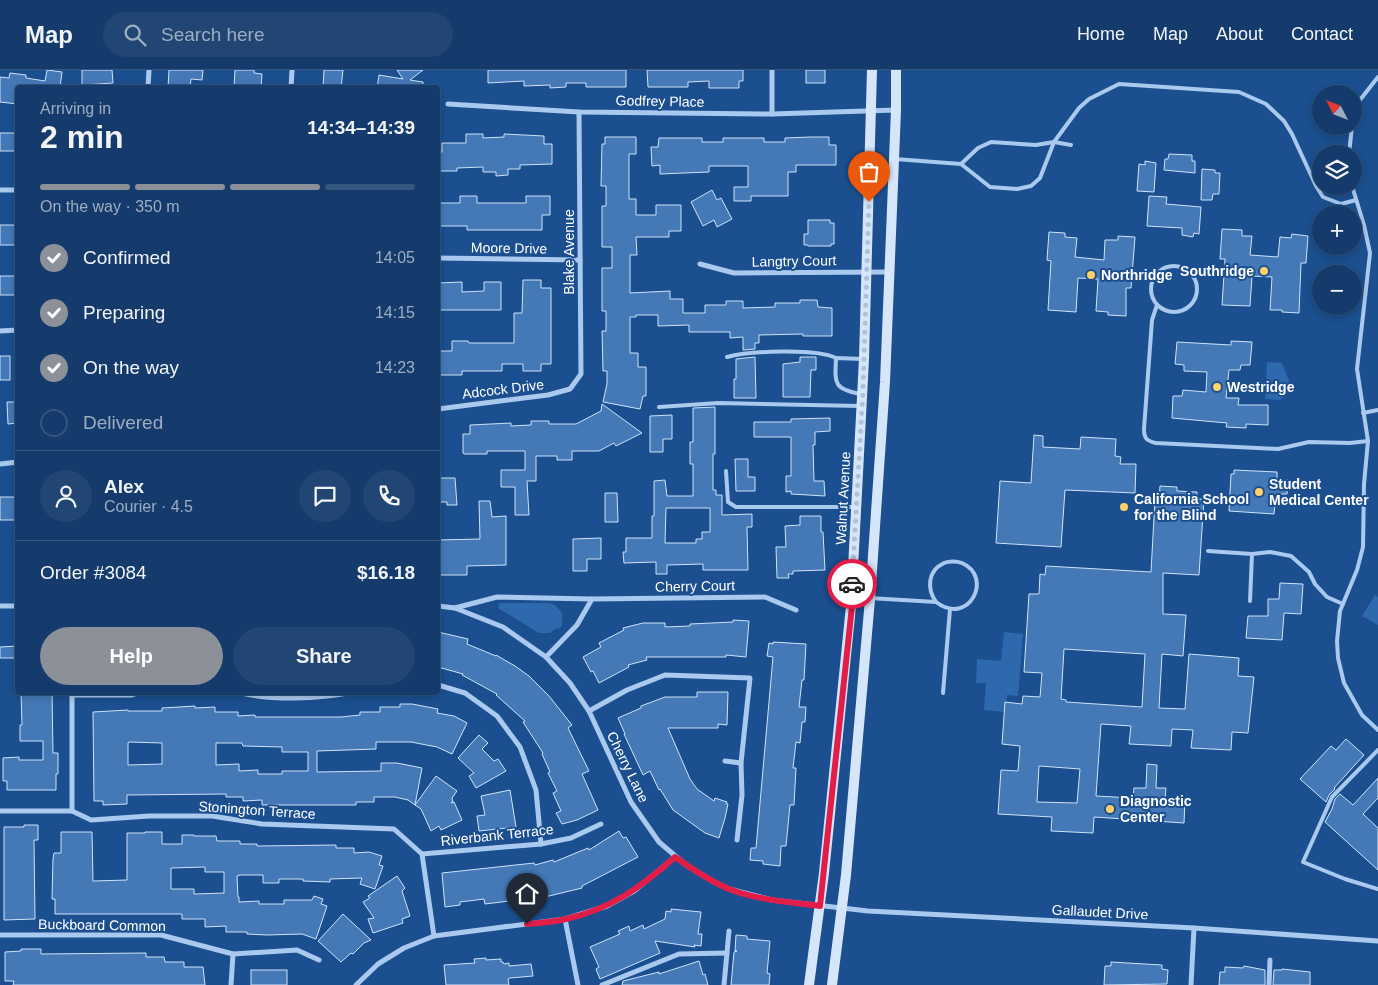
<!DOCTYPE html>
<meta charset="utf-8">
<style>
body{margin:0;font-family:Helvetica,sans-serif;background:#214673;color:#f1f3f6;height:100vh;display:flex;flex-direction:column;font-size:19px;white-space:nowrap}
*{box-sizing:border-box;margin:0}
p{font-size:16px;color:#9dadc1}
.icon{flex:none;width:28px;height:28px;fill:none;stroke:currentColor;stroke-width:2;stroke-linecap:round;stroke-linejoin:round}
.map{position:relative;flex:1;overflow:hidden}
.sheet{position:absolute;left:15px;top:15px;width:425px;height:610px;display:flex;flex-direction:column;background:#143b6b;border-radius:5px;box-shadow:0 2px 8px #0003,0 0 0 1px #33557e}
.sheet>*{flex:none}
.needle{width:32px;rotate:312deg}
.controls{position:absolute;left:1312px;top:15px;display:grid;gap:10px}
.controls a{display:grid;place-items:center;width:50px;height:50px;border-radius:50%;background:#143b6b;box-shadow:0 2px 8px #0003,0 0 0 1px #33557e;font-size:25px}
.pin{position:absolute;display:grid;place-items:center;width:42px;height:42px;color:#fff;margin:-51px -21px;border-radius:50% 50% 50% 0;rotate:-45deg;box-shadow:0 0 5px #0007}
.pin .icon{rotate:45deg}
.courier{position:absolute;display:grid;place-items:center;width:50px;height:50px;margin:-25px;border:4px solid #e11d48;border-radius:50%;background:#fff;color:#222;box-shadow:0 1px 6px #0007}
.summary em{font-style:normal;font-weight:600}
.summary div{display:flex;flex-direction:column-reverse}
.summary{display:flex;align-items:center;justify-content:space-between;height:85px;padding:0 25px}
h1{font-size:32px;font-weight:600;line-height:38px}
.bar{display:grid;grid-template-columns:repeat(4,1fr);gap:8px 5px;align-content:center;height:60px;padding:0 25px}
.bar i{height:6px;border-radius:4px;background:#33557e}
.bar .on{background:#8c9099}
.bar p{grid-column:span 4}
.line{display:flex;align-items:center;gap:12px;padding:0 25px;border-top:1px solid #33557e}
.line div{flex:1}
.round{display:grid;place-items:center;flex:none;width:52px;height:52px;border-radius:26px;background:#214673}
ol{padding:0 25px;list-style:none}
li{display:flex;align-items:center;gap:15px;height:55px}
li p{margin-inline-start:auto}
li .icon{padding:5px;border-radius:50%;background:#8c9099;color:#fff;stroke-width:4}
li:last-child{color:#9dadc1}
li i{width:28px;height:28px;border:2px solid #33557e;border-radius:50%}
.action{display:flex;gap:10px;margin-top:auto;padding:10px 25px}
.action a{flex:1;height:58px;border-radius:30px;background:#8c9099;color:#fff;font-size:20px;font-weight:600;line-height:58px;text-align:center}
.action a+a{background:#214673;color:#f1f3f6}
header{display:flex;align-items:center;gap:30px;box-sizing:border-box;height:70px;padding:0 25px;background:#143b6b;border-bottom:1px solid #33557e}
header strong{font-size:24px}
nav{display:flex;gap:28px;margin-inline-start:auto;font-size:18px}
.search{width:350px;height:45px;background:#214673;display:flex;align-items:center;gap:12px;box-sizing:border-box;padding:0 18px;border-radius:28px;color:#9dadc1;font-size:19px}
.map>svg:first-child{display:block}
.green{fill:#2e69ad}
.building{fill:#4478b7;stroke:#cfe3fa;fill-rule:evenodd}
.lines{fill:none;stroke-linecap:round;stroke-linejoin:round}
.service{stroke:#a9c9ee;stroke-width:4}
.minor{stroke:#a9c9ee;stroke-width:5}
.secondary{stroke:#d6e6fa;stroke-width:10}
.done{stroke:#afc1d8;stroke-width:5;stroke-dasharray:0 9}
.route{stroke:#e11d48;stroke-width:6}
.poi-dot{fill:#ffd166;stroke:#1b4f8f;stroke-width:2}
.labels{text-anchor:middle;stroke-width:4;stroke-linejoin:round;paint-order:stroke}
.street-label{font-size:14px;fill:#fff;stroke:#1b4f8f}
.poi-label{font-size:14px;font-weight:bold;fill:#fff;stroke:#1b4f8f;text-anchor:start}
</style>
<header>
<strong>Map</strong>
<div class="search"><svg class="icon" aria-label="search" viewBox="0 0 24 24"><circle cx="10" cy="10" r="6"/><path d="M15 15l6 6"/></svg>Search here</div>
<nav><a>Home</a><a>Map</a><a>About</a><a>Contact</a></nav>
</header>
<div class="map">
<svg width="1378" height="915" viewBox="0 0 1378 915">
<rect width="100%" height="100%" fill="#1b4f8f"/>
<g class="green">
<path d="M1268,292L1282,293L1290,313L1289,322L1280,330L1265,329L1267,293Z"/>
<path d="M1375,525L1378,527V555L1362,546Z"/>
<path d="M500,533H549L555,535L562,543V555L559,559L557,558L550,563H539L498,538Z"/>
<path d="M1004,562L1023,564L1018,626L1007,625L1005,642L984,640L986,613H976L977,589L1001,591Z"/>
</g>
<g class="building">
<path d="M47,0L62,2L60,18H18V34L0,32V7L9,8L10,3L26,5V8L45,11Z"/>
<path d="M82,0H112L113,13L82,15Z"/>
<path d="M169,0H203L202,10L191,9L190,18H168Z"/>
<path d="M235,0H254V3L262,4L261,18H234Z"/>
<path d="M324,0H343L341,18H323Z"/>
<path d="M397,0H423L410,10L423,12V18H377L379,5L403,9Z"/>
<path d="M488,0H626V17H586V13H566V17L550,18V15L524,16V11L488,13Z"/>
<path d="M647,0H743V11H739V18H709V11L688,12V17H648Z"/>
<rect x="806" y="0" width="19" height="13"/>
<path d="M0,63H17L16,81H0Z"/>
<path d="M466,64H483V68L504,67V64L544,66V74H552V94L520,95V99H508V105L496,106V102H483V97L457,98V101H438V82H442V73H466Z"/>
<path d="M605,67H636V84H629V129H636V145H656V135H681V161H669V167H636L637,185H630V223L670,221V229H683V243H705V235H726V231H743V238L775,237V233H800V230H817L818,237L832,238V266H803V264L759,265V273H755V279L743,280V267L730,268V262H689V255L658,256V245H636V247H630V283H638V297H646V326H643L640,339L603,332L607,314V301H603L602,261H606V241H602V198H612V177H602V136H606V116H601L602,74H605Z"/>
<path d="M811,67H829V75H836V95H796V102H788V126H751V131H734V117H748V96H709V102L660,104V95L652,96L651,77H658L659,68H702V72H723V68H764V72H785V68Z"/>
<path d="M1169,84L1192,85V91H1195V103L1164,100L1165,89H1168Z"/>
<path d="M1145,91L1156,93L1154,122L1137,121L1139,94L1145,95Z"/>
<path d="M1202,99L1215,100V103H1220L1219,124H1213L1212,130H1201Z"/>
<path d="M712,120L717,130L721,128L732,149L717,157L714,150L703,156L691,132Z"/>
<path d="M460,126H477V133H526V126H550V145H542V160H467V156H438V133H460Z"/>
<path d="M1149,126L1167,127L1166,134L1201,137L1199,164L1194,163L1193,167L1182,165V158L1147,156Z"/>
<path d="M808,150H830V153H834V174H831V176H808V175H804V164H808Z"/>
<rect x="0" y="155" width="18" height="20"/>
<path d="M1222,159L1242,160V166H1252L1250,185L1278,187L1280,167L1291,168L1292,164L1308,166L1306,193H1301L1299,243L1282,242V240H1270L1272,207L1252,206L1250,236L1222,235L1225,189H1220Z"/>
<path d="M1049,162L1065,163V167L1077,168L1075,187L1104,190L1105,170H1118V166L1135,167L1131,218H1126V246L1108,245V242L1096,241L1098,209L1078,208L1076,242L1048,240L1051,191L1047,190Z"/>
<rect x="0" y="206" width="18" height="19"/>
<path d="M523,210H541V218H551V294H541V301H523V294H502V301H462V305H438V281H452V271H468L469,273H514V243H522Z"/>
<path d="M462,212V222L484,221V212H501V240H438V213Z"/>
<path d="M1231,271L1252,272L1250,295H1241L1240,300H1229L1226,328H1239L1238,335H1268V355L1246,354V358L1226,357L1227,353L1172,348L1173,326H1182L1183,320L1206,322L1207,302L1184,301V295L1175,294L1177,272L1231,275Z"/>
<rect x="0" y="286" width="10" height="24"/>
<path d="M755,287L756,328H734V309H736V289Z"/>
<path d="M800,287H816V300H811L810,327H783V294L800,292Z"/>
<path d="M7,332H18V353L8,354Z"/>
<path d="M602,334L642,363L616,376L614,373L599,381H572V390H557V386H536V411H527L529,445H515V417H501V400H525V381H487V384H464L463,383V364H470V355L511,353V356L531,355V351H549V354H576L601,341Z"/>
<path d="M715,337V384H713V420H716V425H722V445L752,444V457H747L748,500H703V494L667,495V504H656V492L624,493L623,482H626V468H652V446H654V411L665,410L667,426H693V394H690V372H693V338ZM666,438H710V462H702V469H696V473H665Z"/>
<path d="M672,345V369H663V382H650V346Z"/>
<path d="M830,348V361L815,362V375H813L814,411H824L825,426L791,424V421L786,422V406H791V367H754V352H791V349Z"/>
<path d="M1034,365L1043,366V377L1080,379L1081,367L1116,369L1115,386L1121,387L1120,394H1136L1135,423L1065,420L1061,477L996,473L1000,411L1031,413Z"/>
<path d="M735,389H748V407H755V421H736Z"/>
<path d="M1234,400L1277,402V409L1288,410L1287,424H1276L1274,444L1229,441L1231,404H1234Z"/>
<path d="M438,408H455L457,435H447V432H438Z"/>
<path d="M1160,416L1177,417V421L1197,422V429H1204L1199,505L1163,503V544L1186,545L1183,586L1162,584L1159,638L1185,639L1189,584L1239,588L1238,606L1254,607L1248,663L1232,662L1231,680L1191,678L1193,660L1172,659L1171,676L1129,674L1131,656L1101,654L1096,726L1133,728L1134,718H1146L1147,694L1157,695L1156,718H1166L1165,730L1185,731L1184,753L1094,747L1093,763L1051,761L1052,747L998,744L1001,700L1018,701L1020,676L1002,674L1005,632L1022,634L1023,626L1040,627L1042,603L1024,602L1029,524H1039L1040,504L1045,505L1046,496L1151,502L1155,429H1159ZM1064,579L1145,584L1142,637L1066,632V630L1061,629ZM1039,696L1080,699L1077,733L1037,732Z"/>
<path d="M605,423H617L618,452H605Z"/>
<rect x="0" y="427" width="18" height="23"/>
<path d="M479,431H490L492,447L506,446V495L467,496V505H438V470L480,469Z"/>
<path d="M800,446H821V462H823L825,500L793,501V504H788L789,508H777L776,477H786L785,456L800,455Z"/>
<path d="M601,468V489H587V501H573V469Z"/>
<path d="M1280,513L1303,514L1301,544L1284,543L1282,570L1246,568L1248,546H1268V529H1279Z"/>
<path d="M733,550L749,551L746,587L726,585V587H646L647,590L628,595L629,597L599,613L593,601L591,602L583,587L601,577L599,573L624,560L623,558L643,553H665V557L690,556V554L733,552Z"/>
<path d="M438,562L468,569L467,574L496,586V585L515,596L529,606L549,626L572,655L568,658L589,701L582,704L598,740L577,750L562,754L556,743L561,741L553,723L557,721L548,703L550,702L542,684L543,683L523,652L525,651L496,625L497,624L462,605L463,604L438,597Z"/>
<path d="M773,572L806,574L804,610H802L799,637H806L805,652H802L800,673L796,672L793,698H796L794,735H790L786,776H781L780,796L763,794V791L750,790L751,778H756L773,587L767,586L769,573L773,574Z"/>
<path d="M18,576V588H0V577Z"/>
<path d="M21,622H52L53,683H58V704H56V720H7V711H3V688L19,687V690H43V671H20V655H22Z"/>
<path d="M697,622H728L727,655L718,654V658H668L690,709L697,719L714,731L715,728L727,732L726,734H728L725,748L719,768L705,763L673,740L660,719L659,720L650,701L643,705L624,664H625L618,648L641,638V636L665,627H697Z"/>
<path d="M400,634H412L438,639L437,643L454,646L467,653L452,684L437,677L411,672H376V679L317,681V702L381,701V693H397L422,698L415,735L408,730L395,727H374V732H356V735H262V730L243,731V727H226V724L127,725V734L103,735V731H94L93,642L128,640V641H162V638L195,636V638L215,637V642H238V646L255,645V647H341L360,645V642H380V637H400ZM129,672L162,673V694L128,695V673ZM216,673H242L243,676L282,677V682H308V701H282V704H258V700L239,701V694L216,695Z"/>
<path d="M479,665L488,673L482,679L494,691L498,689L506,701L476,718L469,706L474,703L458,688Z"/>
<path d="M1346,669L1364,685L1334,718L1335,719L1329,725L1326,732L1300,709L1331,676L1336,680Z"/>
<path d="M436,706L457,721L452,728L453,732L451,733L454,732L462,750L441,760L439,756L431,761L421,739L415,735Z"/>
<path d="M1378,708V728L1363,744L1378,758V800L1325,752L1332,739L1335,729L1340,724L1353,735Z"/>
<path d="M510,720L516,757L479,761L477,746L485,745L481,726Z"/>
<path d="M24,755H38V770H34L35,849L4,850V757H24Z"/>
<path d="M619,761L623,768L626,767L638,787L582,816V818L549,826L485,834L484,829L460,832V835L445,837L442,803L534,793L535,795L553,790L554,792L588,778L589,780Z"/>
<path d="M61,762H92L93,811L127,810V763H145V762H162V774H182V765H194V766H216L217,771H240V774H257V776L336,775V778H354V783L369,782L382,786L379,795L383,796L375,819L360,814L362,808L330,809V812L303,811V809H279V813H263V805H240L237,806L238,827H239V832L259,831V834H284V830H312L314,826L323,829L321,834L327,836L316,869L302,864L267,865L247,864V862H226V856L205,857V849H182V844H55V829H52L53,789L54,783H61ZM205,797V802H224V823L194,824V819H171V798Z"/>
<path d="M397,806L405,818L402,821L410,846L402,849L403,853L373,863L368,849L374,848L363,832L370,828L368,826Z"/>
<path d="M671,839L701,842L698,864H702L701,876L694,875L695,877L655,871L660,883L600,909L596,899L599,897L590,877L620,864L618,861L629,856L630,861L643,855L644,859L665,849L666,841L671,842Z"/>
<path d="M343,844L371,870L364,873L353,884L351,883L341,892L318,871Z"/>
<path d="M736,865L747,866V869L770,871L767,903L770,904L769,915H731L734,882L737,881H735Z"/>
<path d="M21,879H41V884L146,883V887H164L165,892H184V897H203L205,915H13L14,911H5V882L21,881Z"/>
<path d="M486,888V890L501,889V892H503L504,894L509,893V896L531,894L533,906L510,908L508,909L509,915H446L444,895L475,893L474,889Z"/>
<path d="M699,891L703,905L705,904L708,915H622L623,911L659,902V904Z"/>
<path d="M1111,892L1162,895V899L1168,900L1167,914L1104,915L1105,896H1111Z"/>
<path d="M1244,896L1265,900V915H1219L1220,902H1225V897L1243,898Z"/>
<path d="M1282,899L1310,902V915H1273L1274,900H1282Z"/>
<rect x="251" y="900" width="36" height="15"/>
</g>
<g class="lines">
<g class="service">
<path d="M1354,46L1356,35L1378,7"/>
<path d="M1349,84L1352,56"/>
<path d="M895,89L961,94L990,117L1017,119L1031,116L1040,108L1054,72L1079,38L1089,29L1119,14L1239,22L1266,34L1284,51L1292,64L1316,116L1323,127L1341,134L1356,130"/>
<path d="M961,94L978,78L991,72L1036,75L1054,72L1071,75"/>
<path d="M1352,116L1364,155L1370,183L1357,299L1368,371L1364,414L1363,477L1357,500L1340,541L1337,571L1338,588L1344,613L1362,645L1378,660"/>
<circle cx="1174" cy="219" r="23"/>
<path d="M1157,235L1152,250L1144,359C1144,369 1147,371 1156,373L1278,379L1309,372L1350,373L1368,371"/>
<path d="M727,287C749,281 816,278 836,288"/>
<path d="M860,324C833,319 835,313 836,288L863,289"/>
<path d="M659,337L718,333L860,336"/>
<path d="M1363,343L1378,340"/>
<path d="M726,401L728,432L736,437H854"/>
<path d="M1208,481L1252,484L1270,482L1291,486L1309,502L1315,514L1327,527L1343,534"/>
<path d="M852,527L936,532C969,557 994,507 962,493C957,491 949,491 944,493C927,501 927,519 936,532"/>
<path d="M1250,531L1252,484"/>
<path d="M943,623L950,539"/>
<path d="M1378,680L1332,727L1303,792L1345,809L1378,819"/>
</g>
<g class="minor">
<path d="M148,18L149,0"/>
<path d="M291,18L292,0"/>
<path d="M448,34L579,42L772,44L896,40"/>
<path d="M772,44V0"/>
<path d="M0,120H18"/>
<path d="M438,188L580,190"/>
<path d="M700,194L734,203L889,202"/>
<path d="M0,261L18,260"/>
<path d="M438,339L548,325L570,319L581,304L579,42"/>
<path d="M0,394L18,392"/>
<path d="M0,536H18"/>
<path d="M438,536L455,538L503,557L546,587L570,613L589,641L631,732L659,772L686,795L714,812L729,819L772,830L868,841L1194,858L1378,871"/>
<path d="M455,538L497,527L592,529L765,527L796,540"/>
<path d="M546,587L577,555L592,529"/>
<path d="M438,615L465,623L497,646L520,677L536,720L541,774"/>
<path d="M72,622V741"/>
<path d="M238,622C271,631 319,629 353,622"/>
<path d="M72,625H132L140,622"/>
<path d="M589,641L627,620L665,605L750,608L741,693L742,725L737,770"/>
<path d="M725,691L741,693"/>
<path d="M0,741H72L91,750L149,746H212L262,754L394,759L422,784L434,866"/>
<path d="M422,784L541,774L571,768L601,754"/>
<path d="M565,849L578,915"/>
<path d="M0,865H161L233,884L297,880L319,890"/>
<path d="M231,915L233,884"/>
<path d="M356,915L378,894L404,878L434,866L565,849L607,836L634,821L675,787"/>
<path d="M602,915L679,884L727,883"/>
<path d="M724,915L729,861"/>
<path d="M1191,915L1194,858"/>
<path d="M1269,915L1270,890"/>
</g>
<g class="secondary">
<path d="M809,915L824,803L851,536L864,289L872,0"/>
<path d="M832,915L846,805L870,529L885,312L896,40V0"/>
</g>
</g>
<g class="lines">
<path class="done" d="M852,514L863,320L869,132"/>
<path class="route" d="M527,854C540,853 553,852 566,849C611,839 641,817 675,787C692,799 710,811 729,819C757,830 790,832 820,836L852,536V514"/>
</g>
<g class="poi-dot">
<circle cx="1264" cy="201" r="5"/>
<circle cx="1091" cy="205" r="5"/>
<circle cx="1217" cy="317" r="5"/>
<circle cx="1259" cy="422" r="5"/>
<circle cx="1124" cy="437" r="5"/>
<circle cx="1110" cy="739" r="5"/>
</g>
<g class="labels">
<g class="street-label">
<text transform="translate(660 31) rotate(1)" y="5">Godfrey Place</text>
<text transform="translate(509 178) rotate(1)" y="5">Moore Drive</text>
<text transform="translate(569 182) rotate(-90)" y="5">Blake Avenue</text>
<text transform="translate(794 191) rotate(-1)" y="5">Langtry Court</text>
<text transform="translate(503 319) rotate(-7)" y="5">Adcock Drive</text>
<text transform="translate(843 428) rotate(-87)" y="5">Walnut Avenue</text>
<text transform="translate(695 516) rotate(-1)" y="5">Cherry Court</text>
<text transform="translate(628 697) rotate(64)" y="5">Cherry Lane</text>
<text transform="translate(257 740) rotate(4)" y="5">Stonington Terrace</text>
<text transform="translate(497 765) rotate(-6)" y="5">Riverbank Terrace</text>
<text transform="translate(1100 842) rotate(3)" y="5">Gallaudet Drive</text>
<text transform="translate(102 855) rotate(1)" y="5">Buckboard Common</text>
</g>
<g class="poi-label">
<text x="1254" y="206" text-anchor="end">Southridge</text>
<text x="1101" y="210">Northridge</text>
<text x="1227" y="322">Westridge</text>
<text x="1269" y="419">Student<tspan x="1269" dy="16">Medical Center</tspan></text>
<text x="1134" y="434">California School<tspan x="1134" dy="16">for the Blind</tspan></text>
<text x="1120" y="736">Diagnostic<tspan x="1120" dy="16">Center</tspan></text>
</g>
</g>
</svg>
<div class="controls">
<a><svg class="needle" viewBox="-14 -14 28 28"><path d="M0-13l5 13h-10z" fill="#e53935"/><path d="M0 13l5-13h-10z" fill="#9dadc1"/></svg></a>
<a><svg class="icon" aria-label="layers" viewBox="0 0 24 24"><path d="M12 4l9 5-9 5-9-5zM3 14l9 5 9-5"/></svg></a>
<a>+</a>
<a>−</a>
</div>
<div class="pin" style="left:869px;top:132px;background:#ea580c"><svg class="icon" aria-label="bag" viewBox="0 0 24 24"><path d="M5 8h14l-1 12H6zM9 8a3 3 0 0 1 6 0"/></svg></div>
<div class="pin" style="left:527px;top:854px;background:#1f2937"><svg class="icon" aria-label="home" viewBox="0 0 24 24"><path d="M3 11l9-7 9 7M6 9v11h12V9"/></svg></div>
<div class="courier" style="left:852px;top:514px"><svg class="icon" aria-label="car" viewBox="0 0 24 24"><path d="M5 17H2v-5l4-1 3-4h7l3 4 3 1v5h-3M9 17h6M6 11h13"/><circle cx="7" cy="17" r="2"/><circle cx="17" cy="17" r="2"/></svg></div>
<section class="sheet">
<div class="summary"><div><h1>2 min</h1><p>Arriving in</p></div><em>14:34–14:39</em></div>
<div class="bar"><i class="on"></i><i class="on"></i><i class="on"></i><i></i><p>On the way · 350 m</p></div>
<ol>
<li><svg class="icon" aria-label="check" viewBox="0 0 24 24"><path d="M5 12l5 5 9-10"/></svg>Confirmed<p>14:05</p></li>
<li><svg class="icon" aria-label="check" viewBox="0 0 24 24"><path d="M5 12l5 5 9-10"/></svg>Preparing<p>14:15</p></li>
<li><svg class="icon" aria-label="check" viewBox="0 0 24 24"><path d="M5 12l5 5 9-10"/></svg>On the way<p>14:23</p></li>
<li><i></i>Delivered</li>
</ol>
<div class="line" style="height:90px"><a class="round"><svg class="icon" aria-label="person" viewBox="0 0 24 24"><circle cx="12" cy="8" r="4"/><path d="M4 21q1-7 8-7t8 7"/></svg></a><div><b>Alex</b><p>Courier · 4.5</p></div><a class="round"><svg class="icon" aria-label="chat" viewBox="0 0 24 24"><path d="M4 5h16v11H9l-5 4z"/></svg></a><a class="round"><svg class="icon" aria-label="phone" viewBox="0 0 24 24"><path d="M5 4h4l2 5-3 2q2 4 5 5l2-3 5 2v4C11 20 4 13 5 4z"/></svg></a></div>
<div class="line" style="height:65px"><div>Order #3084</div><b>$16.18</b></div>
<div class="action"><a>Help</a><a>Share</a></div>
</section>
</div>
